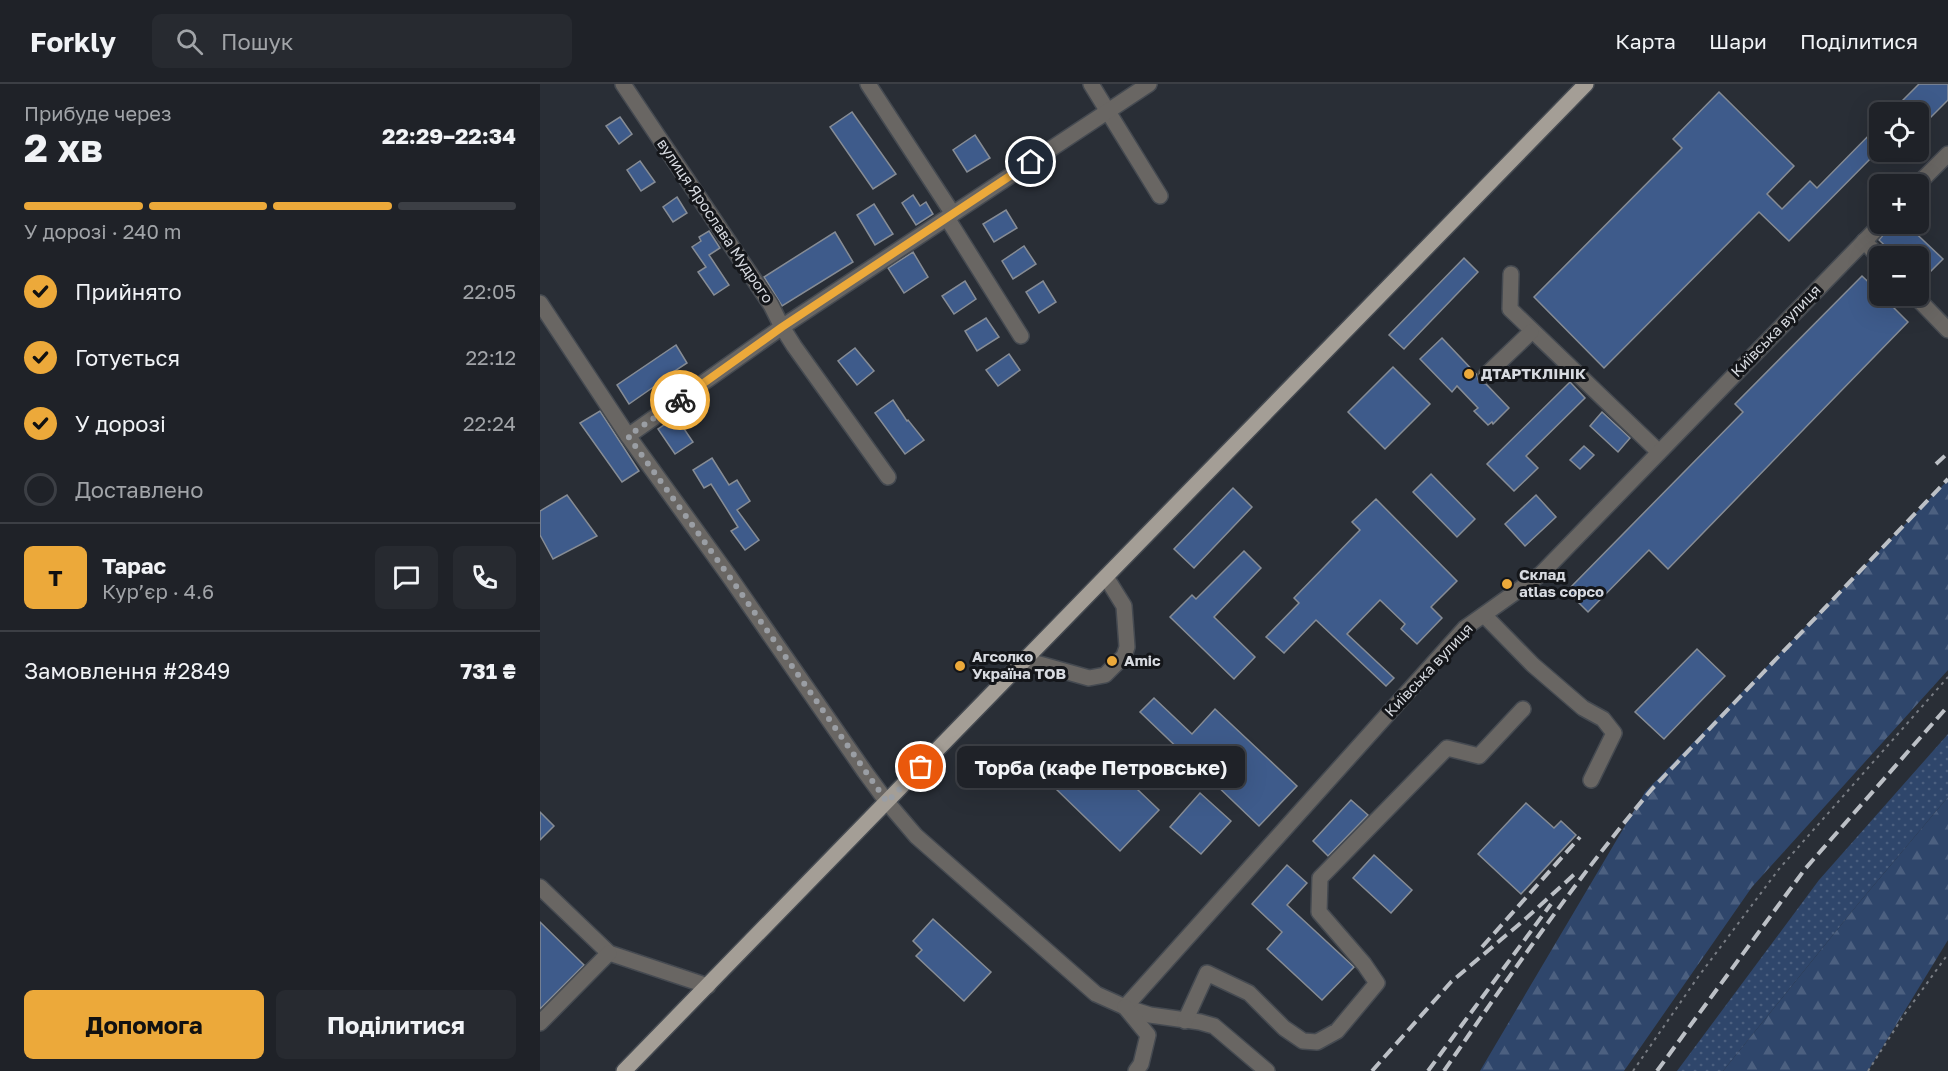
<!DOCTYPE html>
<html lang="uk">
<meta charset="utf-8">
<style>
body{margin:0;font-family:"Golos Text",sans-serif;background:#272a30;color:#f1f3f6;height:100vh;display:flex;flex-direction:column;font-size:22px;white-space:nowrap}
*{box-sizing:border-box;margin:0}
p{font-size:20px;color:#a1a4a8}
.icon{flex:none;width:33px;height:33px;fill:none;stroke:currentColor;stroke-width:2;stroke-linecap:round;stroke-linejoin:round}
.map{position:relative;flex:1;overflow:hidden}
.panel{display:flex;flex-direction:column;background:#1f2228;width:540px}
.panel>*{flex:none}
.tools{position:absolute;left:1329px;top:18px;display:grid;gap:12px}
.tools a{display:grid;place-items:center;width:60px;height:60px;border-radius:9px;background:#1f2228;box-shadow:0 6px 24px #0002,0 0 0 2px #3c3f45;font-size:30px}
.pin{position:absolute;display:grid;place-items:center;width:51px;height:51px;color:#fff;margin:-26px;border:3px solid #fff;border-radius:50%;box-shadow:0 2px 6px #0007}
.courier{position:absolute;display:grid;place-items:center;width:60px;height:60px;margin:-30px;border:4px solid #eca93a;border-radius:50%;background:#fff;color:#222;box-shadow:0 2px 8px #0007}
.bubble{position:absolute;height:42px;border-radius:9px;background:#1f2228;box-shadow:0 6px 24px #0002,0 0 0 2px #3c3f45;font-size:20px;font-weight:700;line-height:42px;text-align:center}
.overview em{font-style:normal;font-weight:700}
.overview div{display:flex;flex-direction:column-reverse}
.overview{display:flex;align-items:center;justify-content:space-between;height:102px;padding:0 24px}
h1{font-size:39px;font-weight:700;line-height:45px}
.bar{display:grid;grid-template-columns:repeat(4,1fr);gap:9px 6px;align-content:center;height:72px;padding:0 24px}
.bar i{height:8px;border-radius:4px;background:#3c3f45}
.bar .current{background:#eca93a}
.bar p{grid-column:span 4}
.line{display:flex;align-items:center;gap:15px;padding:0 24px;border-top:2px solid #3c3f45}
.line div{flex:1}
.round{display:grid;place-items:center;flex:none;width:63px;height:63px;border-radius:9px;background:#272a30}
ol{padding:0 24px;list-style:none}
li{display:flex;align-items:center;gap:18px;height:66px}
li p{margin-inline-start:auto}
li .icon{padding:6px;border-radius:50%;background:#eca93a;color:#111;stroke-width:4}
li:last-child{color:#a1a4a8}
li i{width:33px;height:33px;border:3px solid #3c3f45;border-radius:50%}
.button{display:flex;gap:12px;margin-top:auto;padding:12px 24px}
.button a{flex:1;height:69px;border-radius:9px;background:#eca93a;color:#111;font-size:24px;font-weight:700;line-height:69px;text-align:center}
.button a+a{background:#272a30;color:#f1f3f6}
header{display:flex;align-items:center;gap:36px;box-sizing:border-box;height:84px;padding:0 30px;background:#1f2228;border-bottom:2px solid #3c3f45}
header strong{font-size:28px}
nav{display:flex;gap:33px;margin-inline-start:auto;font-size:21px}
.search{width:420px;height:54px;background:#272a30;display:flex;align-items:center;gap:15px;box-sizing:border-box;padding:0 21px;border-radius:9px;color:#a1a4a8;font-size:22px}
main{display:flex;flex:1;min-height:0}
.map>svg:first-child{display:block}
.grass{fill:url(#grass-dots)}
.forest{fill:url(#forest-firs)}
.building{fill:#3e5b8b;stroke:#868c95;stroke-width:1.5}
.lines{fill:none;stroke-linecap:round;stroke-linejoin:round}
.minor-casing{stroke:#454a51;stroke-width:18}
.major-casing{stroke:#454a51;stroke-width:18}
.path{stroke:#797d84;stroke-width:2;stroke-dasharray:3 4.5;stroke-linecap:butt}
.minor{stroke:#696663;stroke-width:15}
.major{stroke:#a49e96;stroke-width:15}
.rail{stroke:#bcc0c6;stroke-width:4;stroke-dasharray:12 6;stroke-linecap:butt}
.done{stroke:#9a9ea4;stroke-width:6;stroke-dasharray:0 10.8}
.route{stroke:#eca93a;stroke-width:8}
.poi-dot{fill:#eca93a;stroke:#14161a;stroke-width:2}
.labels{text-anchor:middle;stroke-width:6;stroke-linejoin:round;paint-order:stroke}
.street-label{font-size:15px;fill:#d7dae0;stroke:#14161a}
.poi-label{font-size:15px;font-weight:bold;fill:#d7dae0;stroke:#14161a;text-anchor:start}
</style>
<header>
<strong>Forkly</strong>
<div class="search"><svg class="icon" aria-label="search" viewBox="0 0 24 24"><circle cx="10" cy="10" r="6"/><path d="M15 15l6 6"/></svg>Пошук</div>
<nav><a>Карта</a><a>Шари</a><a>Поділитися</a></nav>
</header>
<main>
<section class="panel">
<div class="overview"><div><h1>2 хв</h1><p>Прибуде через</p></div><em>22:29–22:34</em></div>
<div class="bar"><i class="current"></i><i class="current"></i><i class="current"></i><i></i><p>У дорозі · 240 m</p></div>
<ol>
<li><svg class="icon" aria-label="check" viewBox="0 0 24 24"><path d="M5 12l5 5 9-10"/></svg>Прийнято<p>22:05</p></li>
<li><svg class="icon" aria-label="check" viewBox="0 0 24 24"><path d="M5 12l5 5 9-10"/></svg>Готується<p>22:12</p></li>
<li><svg class="icon" aria-label="check" viewBox="0 0 24 24"><path d="M5 12l5 5 9-10"/></svg>У дорозі<p>22:24</p></li>
<li><i></i>Доставлено</li>
</ol>
<div class="line" style="height:108px"><b class="round" style="background:#eca93a;color:#111">Т</b><div><b>Тарас</b><p>Кур’єр · 4.6</p></div><a class="round"><svg class="icon" aria-label="chat" viewBox="0 0 24 24"><path d="M4 5h16v11H9l-5 4z"/></svg></a><a class="round"><svg class="icon" aria-label="phone" viewBox="0 0 24 24"><path d="M5 4h4l2 5-3 2q2 4 5 5l2-3 5 2v4C11 20 4 13 5 4z"/></svg></a></div>
<div class="line" style="height:78px"><div>Замовлення #2849</div><b>731 ₴</b></div>
<div class="button"><a>Допомога</a><a>Поділитися</a></div>
</section>
<div class="map">
<svg width="1408" height="987" viewBox="0 0 1408 987">
<defs>
<pattern id="grass-dots" width="8" height="8" patternUnits="userSpaceOnUse" patternTransform="scale(1.5)"><rect width="8" height="8" fill="#2f466b"/><path d="M2 2h.1M6 6h.1" fill="none" stroke="#4c6080" stroke-width="1.8" stroke-linecap="round"/></pattern>
<pattern id="forest-firs" width="22" height="20" patternUnits="userSpaceOnUse" patternTransform="scale(1.5)"><rect width="22" height="20" fill="#2f466b"/><path d="M5 1l3.5 6h-7zM16 11l3.5 6h-7z" fill="#4c6080"/></pattern>
</defs>
<rect width="100%" height="100%" fill="#292e36"/>
<path class="grass" d="M1408,650V713L1318,820L1183,987H1137L1279,796Z"/>
<g class="forest">
<path d="M1408,396V586L1212,803L1084,987H940L1105,708Z"/>
<path d="M1408,713V856L1328,987H1183L1318,820Z"/>
</g>
<g class="building">
<path d="M1379,0H1408V16L1378,46V28H1351Z"/>
<path d="M1179,8L1254,82L1227,110L1242,125L1270,97L1277,104L1340,40V65L1249,157L1219,128L1064,284L994,213L1142,64L1133,55Z"/>
<path d="M312,28L356,90L333,105L290,43Z"/>
<path d="M80,33L92,50L79,60L66,42Z"/>
<path d="M435,51L450,74L427,88L413,66Z"/>
<path d="M100,77L115,98L101,107L87,86Z"/>
<path d="M373,111L380,122L386,118L393,130L376,141L362,119Z"/>
<path d="M137,113L147,129L133,138L123,123Z"/>
<path d="M334,120L353,150L335,161L317,131Z"/>
<path d="M466,126L477,144L454,158L443,140Z"/>
<path d="M1352,140H1366L1403,175L1378,200V172H1356L1339,156Z"/>
<path d="M169,147L180,164L169,171L189,201L174,211L158,188L166,183L152,163L161,157L159,153Z"/>
<path d="M295,148L313,178L242,222L224,193Z"/>
<path d="M484,162L496,180L473,195L462,177Z"/>
<path d="M373,168L388,193L364,209L348,184Z"/>
<path d="M924,174L938,188L864,265L849,251Z"/>
<path d="M1322,192L1340,209V212H1342L1368,238L1128,485L1109,466L1048,528L1027,507L1203,328L1195,320Z"/>
<path d="M425,197L436,215L414,230L402,212Z"/>
<path d="M503,197L516,218L499,229L486,208Z"/>
<path d="M446,234L459,253L437,267L425,247Z"/>
<path d="M902,254L937,291L939,298L946,300L969,324L953,340L952,338L948,341L934,327L938,324L917,302L912,308L880,275Z"/>
<path d="M136,261L147,279L124,294L125,295L89,320L77,301Z"/>
<path d="M315,264L334,287L317,301L298,277Z"/>
<path d="M469,270L480,286L458,302L446,286Z"/>
<path d="M853,283L890,320L845,365L808,328Z"/>
<path d="M1030,298L1045,314L986,372L998,384L974,407L947,380Z"/>
<path d="M353,316L367,337L368,336L384,356L365,370L335,329Z"/>
<path d="M60,327L99,387L82,398L40,339Z"/>
<path d="M1062,328L1090,354L1078,368L1050,342Z"/>
<path d="M136,333L153,358L135,370L118,345Z"/>
<path d="M1044,362L1054,371L1040,385L1030,376Z"/>
<path d="M172,374L189,401L197,396L210,417L197,426L219,456L205,466L191,447L198,443L171,400L164,404L153,386Z"/>
<path d="M891,390L935,435L917,453L873,408Z"/>
<path d="M693,404L712,423L654,484L634,465Z"/>
<path d="M27,411L57,452L13,475L0,451V427Z"/>
<path d="M996,411L1016,433L985,462L965,440Z"/>
<path d="M836,415L917,497L891,523L902,534L877,560L861,545L865,540L840,516L807,550L854,594L846,602L776,536L744,569L726,553L759,519L754,514L820,446L812,438Z"/>
<path d="M704,467L721,484L674,533L715,573L694,595L630,533L652,511L656,515Z"/>
<path d="M1157,565L1185,592L1124,655L1095,628Z"/>
<path d="M614,614L652,650L675,625L757,702L719,742L600,628Z"/>
<path d="M555,665L619,726L580,767L516,705Z"/>
<path d="M660,709L691,737L661,770L630,743Z"/>
<path d="M811,716L828,731L788,772L773,757Z"/>
<path d="M986,719L1014,744L1021,737L1036,751L981,810L938,770Z"/>
<path d="M0,728L14,742L0,756Z"/>
<path d="M834,771L872,806L851,829L813,794Z"/>
<path d="M747,781L767,799L747,821L814,883L782,916L727,865L742,848L712,820Z"/>
<path d="M393,835L451,888L424,917L376,872L382,866L373,857Z"/>
<path d="M0,838L44,881L0,925Z"/>
</g>
<g class="lines">
<g class="minor-casing">
<g id="minor">
<path d="M83,0L231,221L242,243L254,262L348,393"/>
<path d="M328,0L413,130"/>
<path d="M551,0L620,112"/>
<path d="M1378,100L1408,70"/>
<path d="M407,134L481,252"/>
<path d="M1324,157L1340,174"/>
<path d="M971,190L970,225L1119,368"/>
<path d="M1375,212L1408,246"/>
<path d="M0,219L88,352L189,492L325,688L347,718L376,752L556,910L585,923L610,931L660,938L674,942L727,987"/>
<path d="M946,291L991,248"/>
<path d="M88,352L242,243L609,0"/>
<path d="M944,531L993,581L1043,624L1063,635L1074,649L1051,696"/>
<path d="M485,576L549,594L565,591L584,572L587,563L584,522L566,493"/>
<path d="M0,803L69,869L168,902"/>
<path d="M585,923L925,544L1001,490L1341,140"/>
<path d="M585,923L608,951L601,980L596,987"/>
<path d="M645,937L667,889L709,909L744,944L763,957L777,958L797,947L837,899L824,880L779,828L780,794L907,664L939,672L983,625"/>
<path d="M0,939L69,869"/>
</g>
</g>
<g class="major-casing">
<path id="major" d="M84,987L1046,0"/>
</g>
<g class="path">
<path d="M1093,987L1158,893L1239,785L1408,593"/>
<path d="M1328,987L1364,931L1408,870"/>
</g>
<use href="#minor" class="minor"/>
<use href="#major" class="major"/>
<g class="rail">
<path d="M1396,380L1408,369"/>
<path d="M942,863L1040,753"/>
<path d="M832,987L911,898L983,837L1038,787"/>
<path d="M888,987L1011,820"/>
<path d="M904,987C970,891 1037,794 1112,705L1408,395"/>
<path d="M1117,987L1265,785L1408,622"/>
</g>
</g>
<g class="lines">
<path class="done" d="M140,316L88,352L189,492L347,718L381,683"/>
<path class="route" d="M140,316L242,243L491,78"/>
</g>
<g class="poi-dot">
<circle cx="929" cy="290" r="6"/>
<circle cx="967" cy="500" r="6"/>
<circle cx="572" cy="577" r="6"/>
<circle cx="420" cy="582" r="6"/>
</g>
<g class="labels">
<g class="street-label">
<text transform="translate(175 137) rotate(56)" y="5">вулиця Ярослава Мудрого</text>
<text transform="translate(1236 247) rotate(-46)" y="5">Київська вулиця</text>
<text transform="translate(889 586) rotate(-47)" y="5">Київська вулиця</text>
</g>
<g class="poi-label">
<text x="941" y="295">ДТАРТКЛІНІК</text>
<text x="979" y="496">Склад<tspan x="979" dy="17">atlas copco</tspan></text>
<text x="432" y="578">Агсолко<tspan x="432" dy="17">Україна ТОВ</tspan></text>
<text x="584" y="582">Amic</text>
</g>
</g>
</svg>
<div class="tools">
<a><svg class="icon" aria-label="locate" viewBox="0 0 24 24"><circle cx="12" cy="12" r="6"/><path d="M12 2v4M12 18v4M2 12h4M18 12h4"/></svg></a>
<a>+</a>
<a>−</a>
</div>
<div class="pin" style="left:381px;top:683px;background:#ea580c"><svg class="icon" aria-label="bag" viewBox="0 0 24 24"><path d="M5 8h14l-1 12H6zM9 8a3 3 0 0 1 6 0"/></svg></div>
<div class="pin" style="left:491px;top:78px;background:#1f2937"><svg class="icon" aria-label="home" viewBox="0 0 24 24"><path d="M3 11l9-7 9 7M6 9v11h12V9"/></svg></div>
<div class="courier" style="left:140px;top:316px"><svg class="icon" aria-label="bike" viewBox="0 0 24 24"><circle cx="6" cy="16" r="4"/><circle cx="18" cy="16" r="4"/><path d="M6 16l4-8h5l3 8M10 8l3 8H6M13 5h3"/></svg></div>
<div class="bubble" style="left:417px;top:662px;width:288px">Торба (кафе Петровське)</div>
</div>
</main>
